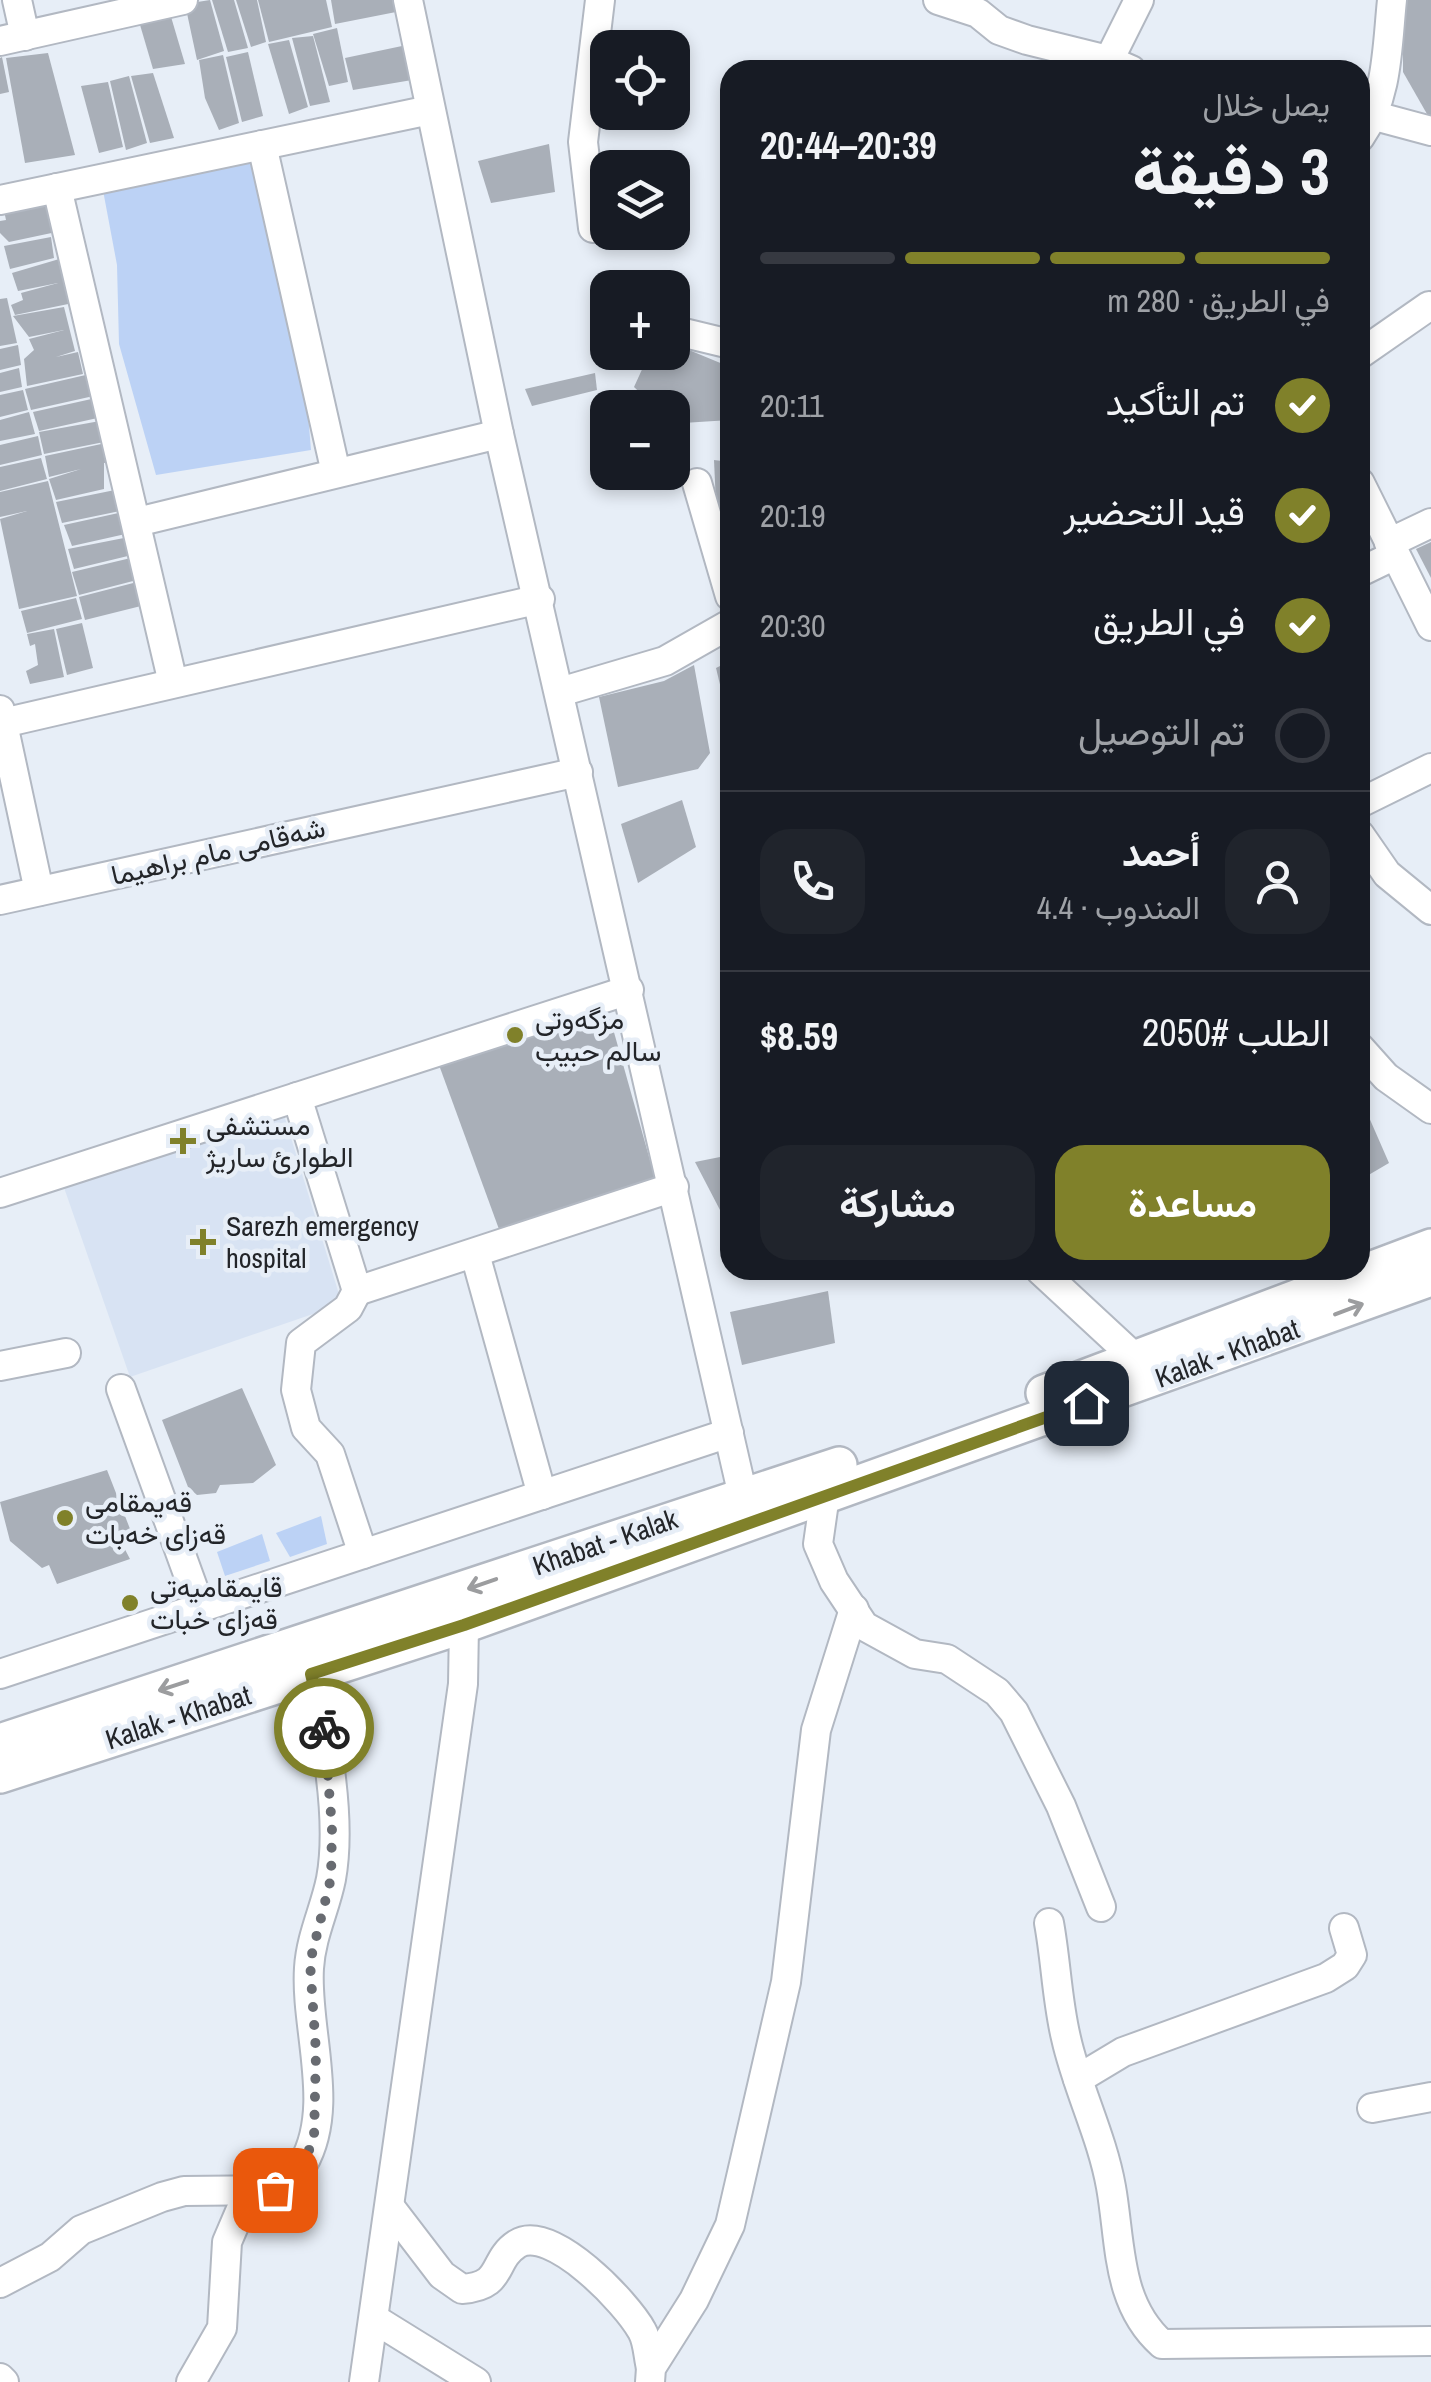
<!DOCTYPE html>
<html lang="ar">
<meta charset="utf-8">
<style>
body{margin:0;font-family:"Archivo Narrow",Vazirmatn,sans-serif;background:#20242c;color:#f1f3f6;direction:rtl;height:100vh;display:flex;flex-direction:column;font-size:38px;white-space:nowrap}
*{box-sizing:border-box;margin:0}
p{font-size:32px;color:#9ea1a6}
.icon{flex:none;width:55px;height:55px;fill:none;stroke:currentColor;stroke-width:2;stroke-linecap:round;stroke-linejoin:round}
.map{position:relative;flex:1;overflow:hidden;direction:ltr}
.details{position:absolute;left:720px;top:60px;width:650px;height:1220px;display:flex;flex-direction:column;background:#171b24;border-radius:30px;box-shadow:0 5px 15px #0003;direction:rtl}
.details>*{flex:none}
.fabs{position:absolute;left:590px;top:30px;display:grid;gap:20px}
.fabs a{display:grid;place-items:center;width:100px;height:100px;border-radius:20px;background:#171b24;box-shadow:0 5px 15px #0003;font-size:50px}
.pin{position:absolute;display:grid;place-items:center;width:85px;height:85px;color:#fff;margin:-42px;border-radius:20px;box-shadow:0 5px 15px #0006}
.courier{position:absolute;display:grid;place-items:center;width:100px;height:100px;margin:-50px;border:8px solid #80812a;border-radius:50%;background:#fff;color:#222;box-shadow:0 2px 12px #0007}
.overview em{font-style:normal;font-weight:700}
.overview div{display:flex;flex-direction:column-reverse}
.overview{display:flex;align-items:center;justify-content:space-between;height:170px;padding:0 40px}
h1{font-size:65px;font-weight:700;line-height:75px}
.bar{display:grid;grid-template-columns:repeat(4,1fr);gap:15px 10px;align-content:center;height:120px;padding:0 40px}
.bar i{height:12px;border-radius:8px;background:#363941}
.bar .current{background:#80812a}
.bar p{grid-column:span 4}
.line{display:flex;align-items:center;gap:25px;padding:0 40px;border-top:2px solid #363941}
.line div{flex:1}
.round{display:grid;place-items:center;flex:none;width:105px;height:105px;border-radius:30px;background:#20242c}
ol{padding:0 40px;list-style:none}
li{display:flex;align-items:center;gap:30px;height:110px}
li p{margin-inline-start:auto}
li .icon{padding:10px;border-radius:50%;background:#80812a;color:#fff;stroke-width:4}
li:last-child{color:#9ea1a6}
li i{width:55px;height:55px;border:5px solid #363941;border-radius:50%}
.button{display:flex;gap:20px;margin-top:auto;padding:20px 40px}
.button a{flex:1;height:115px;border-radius:30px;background:#80812a;color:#fff;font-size:40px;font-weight:700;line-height:115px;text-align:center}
.button a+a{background:#20242c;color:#f1f3f6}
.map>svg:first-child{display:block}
.built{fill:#d8e3f3}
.green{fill:#bcd2f5}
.building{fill:#a9afb8}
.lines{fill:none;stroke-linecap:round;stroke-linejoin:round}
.minor-casing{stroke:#b2b8c2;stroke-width:32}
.major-casing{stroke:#b2b8c2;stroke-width:40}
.minor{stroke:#fff;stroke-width:28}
.major{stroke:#fff;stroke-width:35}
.oneway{stroke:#9c9d9f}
.done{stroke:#686b71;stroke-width:10;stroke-dasharray:0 18}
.route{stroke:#80812a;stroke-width:12}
.poi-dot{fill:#80812a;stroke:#e7eef7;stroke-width:4}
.labels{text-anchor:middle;stroke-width:9;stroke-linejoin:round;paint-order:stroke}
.street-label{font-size:28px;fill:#232529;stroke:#e7eef7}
.poi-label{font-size:28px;fill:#232529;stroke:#e7eef7;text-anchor:start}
</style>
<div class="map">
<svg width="1431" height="2382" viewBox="0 0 1431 2382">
<rect width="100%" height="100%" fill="#e7eef7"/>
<path class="built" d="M284,1115L342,1304L130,1377L61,1179Z"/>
<g class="green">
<path d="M247,153L302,342L311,450L156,475L119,344L117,265L102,185Z"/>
<path d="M321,1516L327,1544L290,1557L276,1533Z"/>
<path d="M262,1534L270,1561L225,1576L217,1552Z"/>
</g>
<g class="building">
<path d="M210,0L224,51L197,60L185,4Z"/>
<path d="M212,0H234L248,48L228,52Z"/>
<path d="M236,0H257L266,42L251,47Z"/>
<path d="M258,0H326L332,27L269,42Z"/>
<path d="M331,0H394L396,12L335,24Z"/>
<path d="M1403,0H1431V121L1403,72Z"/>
<path d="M169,10L185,64L153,69L138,18Z"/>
<path d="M337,28L348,82L329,86L313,34Z"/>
<path d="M313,36L330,102L310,106L292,38Z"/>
<path d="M289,40L308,107L289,114L268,44Z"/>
<path d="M402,46L412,80L353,90L345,58Z"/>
<path d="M248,52L263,116L242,122L226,57Z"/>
<path d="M48,53L75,155L25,163L6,58Z"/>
<path d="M223,55L239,123L219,130L205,98L199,60Z"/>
<path d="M2,57L9,92L0,94V58Z"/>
<path d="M153,73L174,138L150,143L131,76Z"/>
<path d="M129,76L147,143L126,150L110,81Z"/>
<path d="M108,82L123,147L99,153L81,86Z"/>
<path d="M549,144L555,192L491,203L478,161Z"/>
<path d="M46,201L61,231L9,242L0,233V221L6,220L3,206Z"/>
<path d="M51,237L54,258L10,269L4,246Z"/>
<path d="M66,257L68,279L64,280L73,303L15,315L11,305L23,300L21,293L58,283L18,291L12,273Z"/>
<path d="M7,298L17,343L0,346V299Z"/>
<path d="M64,307L75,351L56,357L78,352L83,374L27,386L24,359L34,350L29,339L64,330L29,337L13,316Z"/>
<path d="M672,343L730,367V420L683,423L672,417V408H656L634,387L650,352H672Z"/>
<path d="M18,345L21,365L0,370V349Z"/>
<path d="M19,368L22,387L0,392V373Z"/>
<path d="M595,373L597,390L532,406L525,389Z"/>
<path d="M90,374L98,395L31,410L25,389Z"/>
<path d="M23,390L28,410L0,417V395Z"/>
<path d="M96,398L102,417L39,431L33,412Z"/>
<path d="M29,412L35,434L0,441V420Z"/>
<path d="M100,421L104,442L44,454L39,432Z"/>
<path d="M608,429V452L592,436Z"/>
<path d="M38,436L42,455L0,465V445Z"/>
<path d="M106,443L111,462L104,463V489L56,500L49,479L81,469L49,477L45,456Z"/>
<path d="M41,458L47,479L0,491V467Z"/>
<path d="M672,458L681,474L623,488L620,472H672Z"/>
<path d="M714,460L730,462V529L723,532L716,504Z"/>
<path d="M48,481L77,596L19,609L0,519L27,511L0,517V492Z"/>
<path d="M115,490L120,511L62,523L56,502Z"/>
<path d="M123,512L130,533L72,546L64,525Z"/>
<path d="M129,537L132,555L74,569L68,549Z"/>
<path d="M1431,542V578L1416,549Z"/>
<path d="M135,557L137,580L79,595L72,572Z"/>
<path d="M141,581L149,604L85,620L79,597Z"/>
<path d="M76,598L82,619L27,633L21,611Z"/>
<path d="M82,623L93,668L67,675L56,629Z"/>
<path d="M54,629L64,677L30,684L26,671L38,665L35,644L30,646L27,634Z"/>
<path d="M730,661V722H729L716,668Z"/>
<path d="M694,665L710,753L698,769L618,787L599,697L664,681Z"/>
<path d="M682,800L696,847L638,883L621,824Z"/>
<path d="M608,1011L657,1185L500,1232L439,1065Z"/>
<path d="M1368,1115L1389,1163L1360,1180V1120Z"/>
<path d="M730,1155V1210H720L695,1162Z"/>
<path d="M828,1291L835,1343L742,1365L730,1312Z"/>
<path d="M242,1388L276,1465L253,1483L220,1485L216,1493L197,1495L188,1487L162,1420Z"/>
<path d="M107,1470L132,1534L120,1540L130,1559L57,1584L49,1565L42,1568L10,1541L0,1502Z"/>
</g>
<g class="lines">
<g class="minor-casing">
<g id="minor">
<path d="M17,0L25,36"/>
<path d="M408,0L499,434L743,1496"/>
<path d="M938,0L978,13L999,30L1027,40L1108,60L1131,70"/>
<path d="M0,41L183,0"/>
<path d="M1104,70L1139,0"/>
<path d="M1375,116L1431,131"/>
<path d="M1360,137C1388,97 1387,48 1392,0"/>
<path d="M262,145L336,473"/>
<path d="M57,188L173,683"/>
<path d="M0,200L430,110"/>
<path d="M593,228L583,142L600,0"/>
<path d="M672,330L730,344"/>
<path d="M1360,354L1429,306"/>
<path d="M697,483L730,596"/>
<path d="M1360,483L1431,626"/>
<path d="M137,522L499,434"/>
<path d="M1389,543L1431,523"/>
<path d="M1360,572L1395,555"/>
<path d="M560,692L665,661L730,624"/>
<path d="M0,710L39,891"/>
<path d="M3,723L540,599"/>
<path d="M1360,803L1431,768"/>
<path d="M1360,835L1387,874L1431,910"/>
<path d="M0,900L578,772"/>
<path d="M1360,1048L1386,1077L1431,1109"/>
<path d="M297,1097L357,1291L348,1308L301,1343L296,1390L306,1428L330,1454L363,1554"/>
<path d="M0,1193L629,990"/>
<path d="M475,1254L542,1495"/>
<path d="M1040,1270L1135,1358"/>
<path d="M357,1291L674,1187"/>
<path d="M0,1366L66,1353"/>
<path d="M121,1389L200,1607"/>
<path d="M825,1495L818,1544L834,1581L864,1626L915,1654L947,1659L997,1692L1014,1712L1061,1806L1101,1907"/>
<path d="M0,1674L729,1433"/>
<path d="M1049,1923C1056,1961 1057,2001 1066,2038C1077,2088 1102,2136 1111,2187C1121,2243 1116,2303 1162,2344L1431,2341"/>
<path d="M1078,2079L1123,2052L1326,1978L1345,1966L1352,1955L1344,1928"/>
<path d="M1372,2108L1431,2097"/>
<path d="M390,2207L442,2275L462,2289C505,2286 491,2261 517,2244C551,2223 627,2303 642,2331C648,2341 648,2356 651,2368"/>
<path d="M0,2283L50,2257L81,2230L162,2197L184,2191L275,2190C284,2182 297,2174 303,2164C336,2107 305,2029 309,1968C311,1936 325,1909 331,1879C342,1819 326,1733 311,1674"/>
<path d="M376,2320L476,2382"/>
<path d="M0,2378L4,2382"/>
<path d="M191,2382L222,2328L227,2242L248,2193"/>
<path d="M364,2382L463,1684L464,1625"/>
<path d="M650,2382L651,2368L694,2300L730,2225L786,1982L816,1730L854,1609"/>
</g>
</g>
<g class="major-casing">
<g id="major">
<path d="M1044,1393L1431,1247"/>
<path d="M0,1742L839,1465"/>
<path d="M0,1775L464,1625L1431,1278"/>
</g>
</g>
<use href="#minor" class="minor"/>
<use href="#major" class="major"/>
</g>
<defs><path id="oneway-shaft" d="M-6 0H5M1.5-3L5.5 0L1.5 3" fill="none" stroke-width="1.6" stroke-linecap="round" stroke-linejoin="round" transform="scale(2.5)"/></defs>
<g class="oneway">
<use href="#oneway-shaft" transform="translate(1349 1309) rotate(-21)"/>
<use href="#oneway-shaft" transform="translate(482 1584) rotate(161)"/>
<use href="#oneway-shaft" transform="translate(173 1686) rotate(162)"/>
</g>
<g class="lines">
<path class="done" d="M275,2190L302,2167L314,2138L316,2052L310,1962L331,1878L332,1827L324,1728"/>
<path class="route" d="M324,1728L311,1674L464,1625L1086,1403"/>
</g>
<g class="poi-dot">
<circle cx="515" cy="1035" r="10"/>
<path d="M178 1126h10v10h10v10h-10v10h-10v-10h-10v-10h10z"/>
<path d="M198 1227h10v10h10v10h-10v10h-10v-10h-10v-10h10z"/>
<circle cx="65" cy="1518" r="10"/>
<circle cx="130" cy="1603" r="10"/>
</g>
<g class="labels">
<g class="street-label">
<text transform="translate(218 851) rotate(-13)" y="10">شەقامی مام براهیما</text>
<text transform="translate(1227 1353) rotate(-20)" y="10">Kalak - Khabat</text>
<text transform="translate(605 1542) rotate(-19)" y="10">Khabat - Kalak</text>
<text transform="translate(178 1717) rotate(-18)" y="10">Kalak - Khabat</text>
</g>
<g class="poi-label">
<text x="535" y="1029">مزگەوتی<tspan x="535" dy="32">سالم حبیب</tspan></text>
<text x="206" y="1135">مستشفى<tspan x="206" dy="32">الطوارئ ساريژ</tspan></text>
<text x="226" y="1236">Sarezh emergency<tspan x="226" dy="32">hospital</tspan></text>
<text x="85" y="1512">قەیمقامی<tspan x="85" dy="32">قەزای خەبات</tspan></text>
<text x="150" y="1597">قایمقامیەتى<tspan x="150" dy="32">قەزای خبات</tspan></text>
</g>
</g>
</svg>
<div class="fabs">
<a><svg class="icon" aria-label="locate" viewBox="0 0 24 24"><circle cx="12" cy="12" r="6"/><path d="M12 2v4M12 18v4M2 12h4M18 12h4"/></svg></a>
<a><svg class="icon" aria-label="layers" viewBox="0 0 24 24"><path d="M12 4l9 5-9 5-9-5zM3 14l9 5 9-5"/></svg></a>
<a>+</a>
<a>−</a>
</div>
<div class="pin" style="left:275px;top:2190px;background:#ea580c"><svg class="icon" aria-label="bag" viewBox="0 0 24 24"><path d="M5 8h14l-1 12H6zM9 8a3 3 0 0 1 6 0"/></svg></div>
<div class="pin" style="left:1086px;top:1403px;background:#1f2937"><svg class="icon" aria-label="home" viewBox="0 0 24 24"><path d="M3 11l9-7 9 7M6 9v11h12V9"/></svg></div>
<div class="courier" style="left:324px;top:1728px"><svg class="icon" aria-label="bike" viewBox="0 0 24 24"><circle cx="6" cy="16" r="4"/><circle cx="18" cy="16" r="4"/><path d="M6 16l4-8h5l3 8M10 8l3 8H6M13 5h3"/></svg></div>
<section class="details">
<div class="overview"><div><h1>3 دقيقة</h1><p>يصل خلال</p></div><em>20:39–20:44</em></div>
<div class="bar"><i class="current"></i><i class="current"></i><i class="current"></i><i></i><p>في الطريق · 280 m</p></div>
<ol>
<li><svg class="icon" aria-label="check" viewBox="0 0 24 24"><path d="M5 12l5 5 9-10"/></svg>تم التأكيد<p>20:11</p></li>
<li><svg class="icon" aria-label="check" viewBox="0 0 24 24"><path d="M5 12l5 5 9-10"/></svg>قيد التحضير<p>20:19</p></li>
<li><svg class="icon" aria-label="check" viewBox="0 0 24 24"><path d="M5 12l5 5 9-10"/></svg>في الطريق<p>20:30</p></li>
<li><i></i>تم التوصيل</li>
</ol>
<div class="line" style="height:180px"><a class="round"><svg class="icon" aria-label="person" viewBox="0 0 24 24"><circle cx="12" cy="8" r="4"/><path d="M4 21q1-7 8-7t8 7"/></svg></a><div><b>أحمد</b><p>المندوب · 4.4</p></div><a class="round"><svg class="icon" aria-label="phone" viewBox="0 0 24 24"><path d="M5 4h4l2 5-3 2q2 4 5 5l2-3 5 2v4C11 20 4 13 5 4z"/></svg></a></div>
<div class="line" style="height:130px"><div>الطلب #2050</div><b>$8.59</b></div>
<div class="button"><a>مساعدة</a><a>مشاركة</a></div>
</section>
</div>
